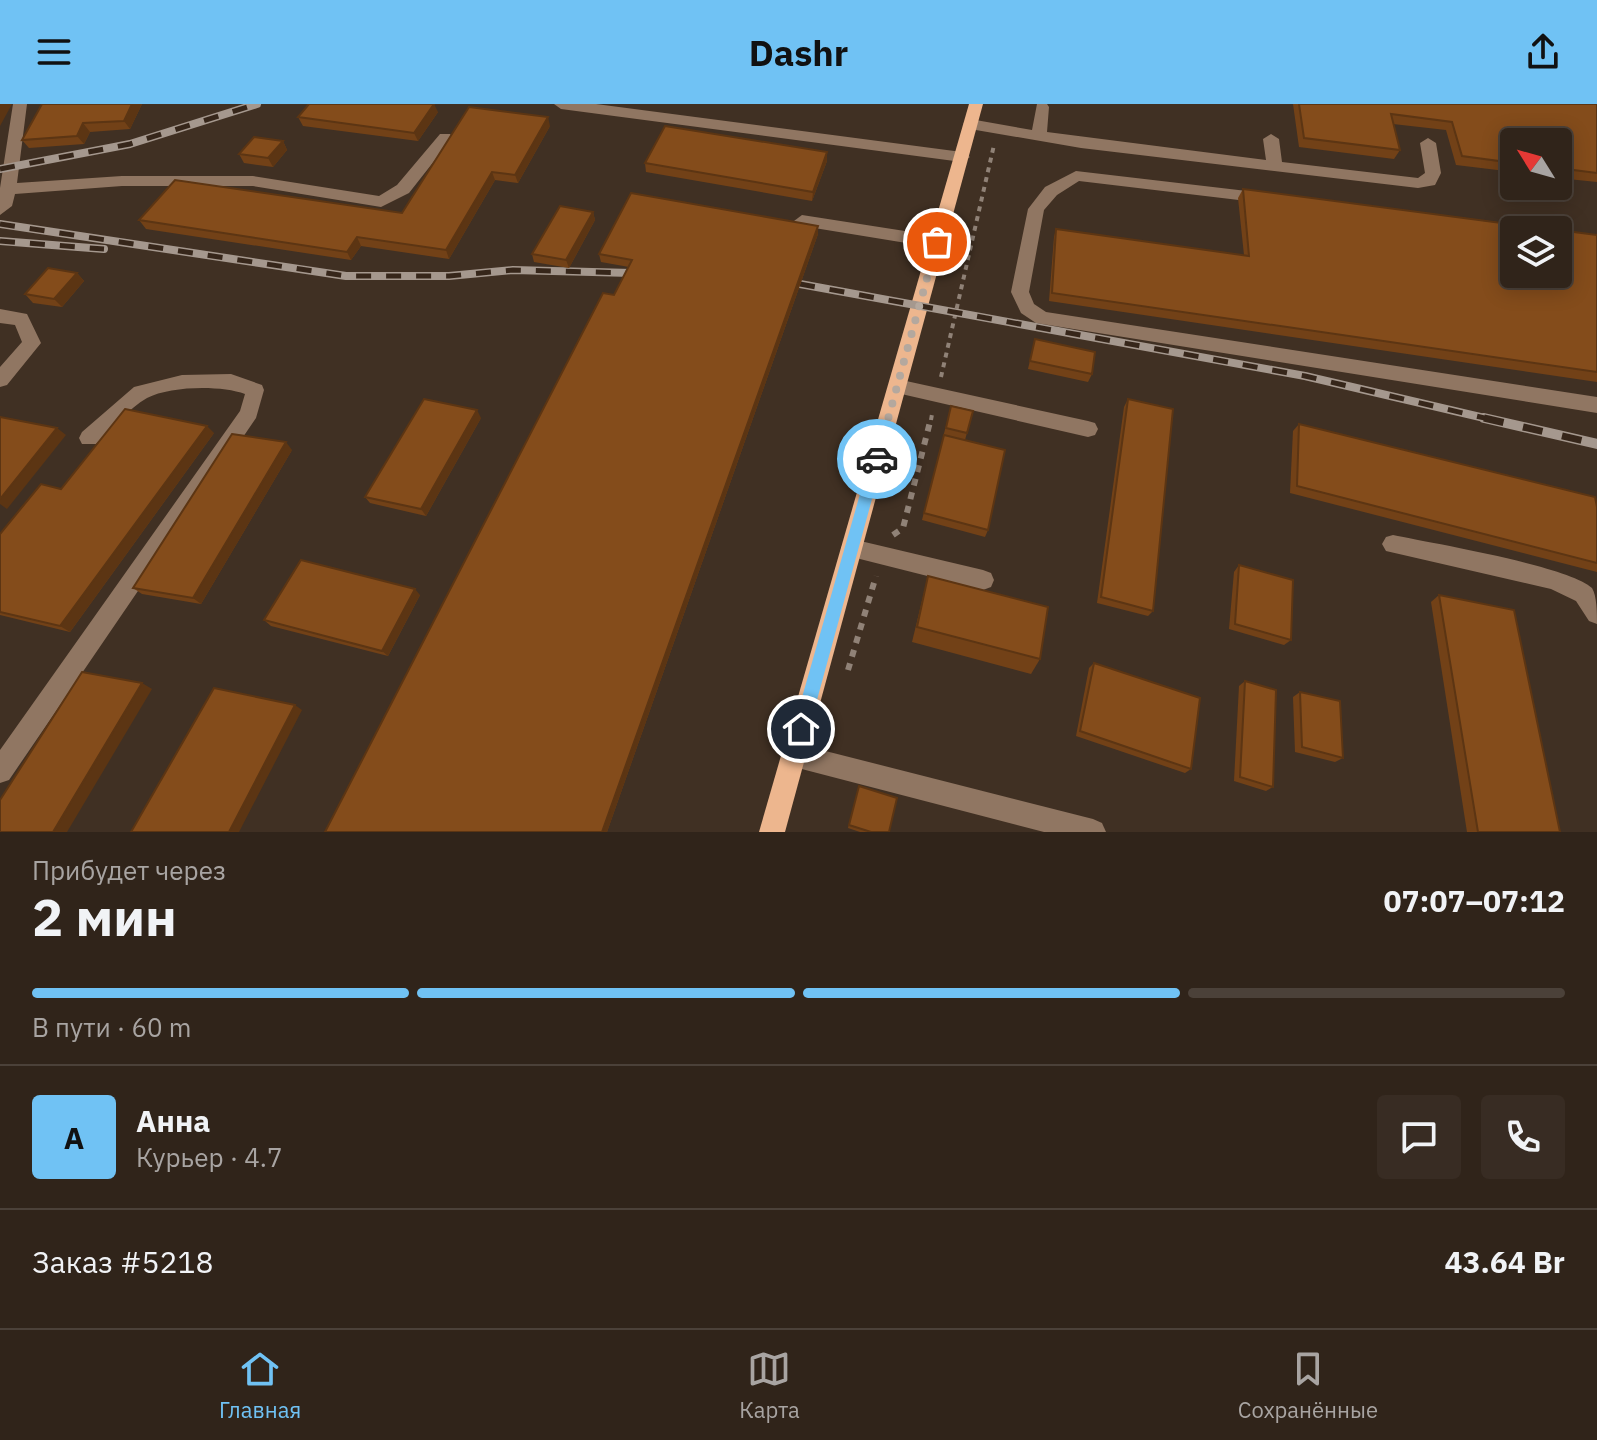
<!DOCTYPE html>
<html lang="ru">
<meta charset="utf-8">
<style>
body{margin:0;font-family:"IBM Plex Sans",sans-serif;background:#382c23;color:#f1f3f6;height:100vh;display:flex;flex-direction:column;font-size:30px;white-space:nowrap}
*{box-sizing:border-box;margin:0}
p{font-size:26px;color:#a8a4a2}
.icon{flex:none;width:44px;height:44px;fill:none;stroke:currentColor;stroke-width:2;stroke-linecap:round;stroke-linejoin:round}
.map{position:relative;height:728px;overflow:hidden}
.sheet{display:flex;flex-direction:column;background:#30241a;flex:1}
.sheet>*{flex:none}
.needle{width:52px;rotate:307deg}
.buttons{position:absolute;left:1500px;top:24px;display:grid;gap:16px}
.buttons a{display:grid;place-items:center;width:72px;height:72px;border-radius:8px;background:#30241a;box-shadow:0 4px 20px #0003,0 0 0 2px #4b4139;font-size:40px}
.pin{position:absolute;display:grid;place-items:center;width:68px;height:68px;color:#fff;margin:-34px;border:4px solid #fff;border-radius:50%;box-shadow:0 2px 8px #0007}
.courier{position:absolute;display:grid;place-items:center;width:80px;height:80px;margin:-40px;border:6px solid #70c2f4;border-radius:50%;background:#fff;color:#222;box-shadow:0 2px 10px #0007}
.headline em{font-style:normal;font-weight:700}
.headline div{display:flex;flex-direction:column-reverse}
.headline{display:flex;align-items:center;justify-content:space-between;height:136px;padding:0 32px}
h1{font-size:52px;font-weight:700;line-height:60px}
.bar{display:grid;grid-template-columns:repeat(4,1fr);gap:12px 8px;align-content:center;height:96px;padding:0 32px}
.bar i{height:10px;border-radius:6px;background:#4b4139}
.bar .current{background:#70c2f4}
.bar p{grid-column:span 4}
.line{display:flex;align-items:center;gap:20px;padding:0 32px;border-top:2px solid #4b4139}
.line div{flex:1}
.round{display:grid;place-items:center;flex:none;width:84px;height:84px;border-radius:8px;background:#382c23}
header{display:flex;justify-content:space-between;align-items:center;height:104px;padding:0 32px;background:#70c2f4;color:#111;font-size:36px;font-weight:700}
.tabs{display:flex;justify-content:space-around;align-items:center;height:112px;border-top:2px solid #4b4139;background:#30241a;font-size:22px;color:#a8a4a2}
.tabs a{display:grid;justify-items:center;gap:4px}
.tabs .current{color:#70c2f4}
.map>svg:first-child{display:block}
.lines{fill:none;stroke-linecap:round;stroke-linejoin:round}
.path-far1{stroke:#908277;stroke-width:4;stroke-dasharray:5 5;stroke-linecap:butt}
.path{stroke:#908277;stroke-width:6;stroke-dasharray:7 7;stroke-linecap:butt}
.minor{fill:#907662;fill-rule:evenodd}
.major{fill:#edb68e;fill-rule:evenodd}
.rail-far1-casing{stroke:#a5988e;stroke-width:8}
.rail-casing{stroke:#a5988e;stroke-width:10}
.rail-far1{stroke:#36261a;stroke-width:5;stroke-dasharray:15;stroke-linecap:butt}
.rail{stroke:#36261a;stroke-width:7;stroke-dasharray:20;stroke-linecap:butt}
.wall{fill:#724117}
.shaded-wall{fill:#5c3513}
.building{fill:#844c1b;stroke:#5c3513;stroke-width:2}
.route{fill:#70c2f4}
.done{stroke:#b4a89e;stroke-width:8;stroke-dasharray:0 14.4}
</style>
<header><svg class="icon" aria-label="menu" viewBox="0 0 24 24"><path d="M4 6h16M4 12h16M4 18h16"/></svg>Dashr<svg class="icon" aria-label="share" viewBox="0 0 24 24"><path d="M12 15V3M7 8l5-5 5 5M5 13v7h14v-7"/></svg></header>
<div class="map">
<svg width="1597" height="728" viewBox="0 0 1597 728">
<rect width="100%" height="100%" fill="#403023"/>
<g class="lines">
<g class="path-far1">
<path d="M941,273L994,41"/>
<path d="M931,316L932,310"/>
</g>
<g class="path">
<path d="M893,431L903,424L931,314"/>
<path d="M848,566L876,472"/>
</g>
<g class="minor">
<path d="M13,0H27L17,79L122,72H253L379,92L397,81L440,30H450L453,33L409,89L381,103L253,82H122L15,90L12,102L0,111V84Z"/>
<path d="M554,0H596L962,48L970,53L962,58L561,5Z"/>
<path d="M1037,0H1047L1049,3L1047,28L1266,56L1263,35L1271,30L1279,35L1282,58L1418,74L1425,69L1420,39L1428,34L1436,39L1441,69L1435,81L1418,84L1081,44L970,25L963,20L970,15L1032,26Z"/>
<path d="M1076,67L1264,89L1272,94L1264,99L1079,77L1057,91L1044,106L1029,188L1034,200L1046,208L1597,293V309L1036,219L1021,209L1011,188L1028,105L1045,83Z"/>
<path d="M802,111L937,132L945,138L937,144L796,121L794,117Z"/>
<path d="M0,205L27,210L41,239L7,281L0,283V263L22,238L15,221L0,219Z"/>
<path d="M231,270L262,281L264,286L256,314L9,676L0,679V646L240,307L245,290C221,281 170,282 147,294C129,304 111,326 96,340H82L79,334L82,328L134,283L182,271Z"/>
<path d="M897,275L1088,317L1095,319L1098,325L1095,331L1088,333L897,289L890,287L888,282L890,277Z"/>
<path d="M1393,431C1431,439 1569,462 1592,484C1597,492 1597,510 1597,520L1589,517L1576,497L1551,485L1386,447L1382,440L1386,433Z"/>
<path d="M852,435L983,466L991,469L994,476L991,483L983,486L852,453L845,451L841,444L845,437Z"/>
<path d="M794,639L1093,715L1102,719L1106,728H1044L794,663L785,660L782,651L785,642Z"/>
</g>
<path class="major" d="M969,0H983L785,728H759Z"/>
<g class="rail-far1-casing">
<g id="rail-far1">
<path d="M0,65L130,40L257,0"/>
<path d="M0,120L346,172H449L513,166L632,169"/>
<path d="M0,137L104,145"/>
<path d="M800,180L1305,272L1493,316"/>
</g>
</g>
<g class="rail-casing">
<path id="rail" d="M1484,314L1597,340"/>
</g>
<use href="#rail-far1" class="rail-far1"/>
<use href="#rail" class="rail"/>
</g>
<g class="wall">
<path d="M42,0H142L130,25L90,28L84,40L29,44L22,36Z"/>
<path d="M1293,0H1597V78L1558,74V38H1514V68L1456,61L1446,26L1393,20L1400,46L1394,55L1299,43Z"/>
<path d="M438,8L418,37L303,22L298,13Z"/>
<path d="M550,22L518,79L495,76L449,155L361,142L351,156L146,125L139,116L402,109Z"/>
<path d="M283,37L287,46L273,63L244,59L239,50Z"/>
<path d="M827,57L812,97L646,68L645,59Z"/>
<path d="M1243,85L1597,131V278L1049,197L1054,133L1056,125L1244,151L1238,94Z"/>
<path d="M593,108L595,116L569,164L534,158L532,150Z"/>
<path d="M818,130L607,728H325L629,163L601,158L599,150Z"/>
<path d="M77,169L84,177L62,203L33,199L25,190Z"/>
<path d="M1035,235L1092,270L1088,278L1028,265Z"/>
<path d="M1128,295L1153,507L1148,512L1097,499L1124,303Z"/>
<path d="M951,302L973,307L965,336L988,426L985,433L922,416Z"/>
<path d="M481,314L426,412L370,399L365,393Z"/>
<path d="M1299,320L1597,403V468L1290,389L1293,327Z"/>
<path d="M214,329L70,528L0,511V430L61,385Z"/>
<path d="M292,346L201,500L142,490L133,484Z"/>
<path d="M1239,461L1291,536L1284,541L1229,525L1234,468Z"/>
<path d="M928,472L1040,555L1031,570L912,538Z"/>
<path d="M420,491L388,552L271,522L264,516Z"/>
<path d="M1439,491L1560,728H1467L1431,498Z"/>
<path d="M1094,559L1191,665L1185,669L1076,632L1089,564Z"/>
<path d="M1245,577L1273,683L1266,687L1234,677L1239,582Z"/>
<path d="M1300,588L1343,654L1335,658L1295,648L1293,593Z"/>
<path d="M859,682L889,728H860L848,724Z"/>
</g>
<g class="shaded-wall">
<path d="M0,0H12L0,22Z"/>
<path d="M132,0H142L130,25L124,17Z"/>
<path d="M434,0L438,8L418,37L414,29Z"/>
<path d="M548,13L550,22L518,79L515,71Z"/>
<path d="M83,19L90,28L84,40L77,32Z"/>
<path d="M283,37L287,46L273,63L268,54Z"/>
<path d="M827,48V57L812,97L813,88Z"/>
<path d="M492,68L495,76L449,155L446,146Z"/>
<path d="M593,108L595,116L569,164L566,156Z"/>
<path d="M818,122V130L607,728H602Z"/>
<path d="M357,133L361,142L351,156L347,148Z"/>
<path d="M77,169L84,177L62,203L54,195Z"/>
<path d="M477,306L481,314L426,412L421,405Z"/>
<path d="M207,322L214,329L70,528L60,522Z"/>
<path d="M57,324L66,331L7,405L0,400V395Z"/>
<path d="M286,338L292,346L201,500L193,494Z"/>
<path d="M415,485L420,491L388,552L382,547Z"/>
<path d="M142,579L152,585L67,728H53Z"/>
<path d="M295,601L302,606L239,728H229Z"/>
</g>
<g class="building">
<path d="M42,0H132L124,17L83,19L77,32L22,36Z"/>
<path d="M309,0H434L414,29L298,13Z"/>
<path d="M1299,0H1597V69L1558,64V38H1514V59L1462,52L1452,18L1391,10L1400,46L1304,34Z"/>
<path d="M469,3L548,13L515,71L492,68L446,146L357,133L347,148L139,116L175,76L402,109Z"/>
<path d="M665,22L827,48L813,88L645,59Z"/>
<path d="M254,33L283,37L268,54L239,50Z"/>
<path d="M1243,85L1555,126H1514V170H1558V126L1597,131V268L1052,189L1056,125L1249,152Z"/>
<path d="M631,89L818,122L602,728H325L603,189L614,191L632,156L599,150Z"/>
<path d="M560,102L593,108L566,156L532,150Z"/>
<path d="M48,164L77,169L54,195L25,190Z"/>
<path d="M1035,235L1095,248L1092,270L1030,257Z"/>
<path d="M424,295L477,306L421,405L365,393Z"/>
<path d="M1128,295L1173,305L1153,507L1101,493Z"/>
<path d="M951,302L973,307L967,329L946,324Z"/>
<path d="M125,305L207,322L60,522L0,508V430L41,380L61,385Z"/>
<path d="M0,313L57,324L0,395Z"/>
<path d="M1299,320L1595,393L1597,403V459L1297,382Z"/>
<path d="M232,330L286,338L193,494L133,484Z"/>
<path d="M944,331L1005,346L988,426L924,409Z"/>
<path d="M301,456L415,485L382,547L264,516Z"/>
<path d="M1239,461L1293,476L1291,536L1235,520Z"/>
<path d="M928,472L1048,503L1040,555L917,523Z"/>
<path d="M1439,491L1514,506L1560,728H1478Z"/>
<path d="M1094,559L1200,594L1191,665L1080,627Z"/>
<path d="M82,568L142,579L53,728H0V696Z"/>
<path d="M1245,577L1276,586L1273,683L1240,673Z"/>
<path d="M214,584L295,601L229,728H131Z"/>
<path d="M1300,588L1340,597L1343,654L1302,643Z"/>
<path d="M859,682L897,694L889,728H871L849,721Z"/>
</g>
<path class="route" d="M877,350L883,355L809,625L801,633L793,625L870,355Z"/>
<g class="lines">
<path class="done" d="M877,355L937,138"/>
</g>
</svg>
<div class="buttons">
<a><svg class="needle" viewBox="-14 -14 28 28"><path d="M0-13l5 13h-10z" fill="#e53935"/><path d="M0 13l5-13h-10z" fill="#a8a4a2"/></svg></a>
<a><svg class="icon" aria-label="layers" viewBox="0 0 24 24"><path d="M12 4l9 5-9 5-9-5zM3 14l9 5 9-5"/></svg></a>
</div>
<div class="pin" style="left:937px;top:138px;background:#ea580c"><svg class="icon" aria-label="bag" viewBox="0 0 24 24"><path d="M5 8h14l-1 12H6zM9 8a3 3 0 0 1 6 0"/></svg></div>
<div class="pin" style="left:801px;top:625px;background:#1f2937"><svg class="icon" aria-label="home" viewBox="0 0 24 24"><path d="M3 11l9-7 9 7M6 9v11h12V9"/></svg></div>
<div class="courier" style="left:877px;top:355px"><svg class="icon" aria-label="car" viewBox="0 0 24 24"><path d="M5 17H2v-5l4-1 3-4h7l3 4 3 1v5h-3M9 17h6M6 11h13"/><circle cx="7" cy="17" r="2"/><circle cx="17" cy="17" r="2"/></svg></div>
</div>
<section class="sheet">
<div class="headline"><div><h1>2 мин</h1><p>Прибудет через</p></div><em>07:07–07:12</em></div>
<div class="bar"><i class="current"></i><i class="current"></i><i class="current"></i><i></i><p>В пути · 60 m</p></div>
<div class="line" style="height:144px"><b class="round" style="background:#70c2f4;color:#111">А</b><div><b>Анна</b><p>Курьер · 4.7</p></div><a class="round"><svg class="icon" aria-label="chat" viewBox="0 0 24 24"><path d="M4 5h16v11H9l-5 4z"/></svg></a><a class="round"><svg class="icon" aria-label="phone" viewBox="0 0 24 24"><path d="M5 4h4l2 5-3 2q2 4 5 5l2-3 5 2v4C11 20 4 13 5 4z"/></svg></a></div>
<div class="line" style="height:104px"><div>Заказ #5218</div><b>43.64 Br</b></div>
</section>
<nav class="tabs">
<a class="current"><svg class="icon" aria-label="home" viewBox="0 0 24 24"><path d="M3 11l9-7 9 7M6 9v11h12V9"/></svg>Главная</a>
<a><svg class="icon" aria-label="map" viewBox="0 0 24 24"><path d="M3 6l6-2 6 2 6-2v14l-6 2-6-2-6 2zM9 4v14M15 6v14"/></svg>Карта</a>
<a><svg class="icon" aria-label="saved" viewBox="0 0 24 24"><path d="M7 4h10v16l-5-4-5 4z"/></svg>Сохранённые</a>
</nav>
